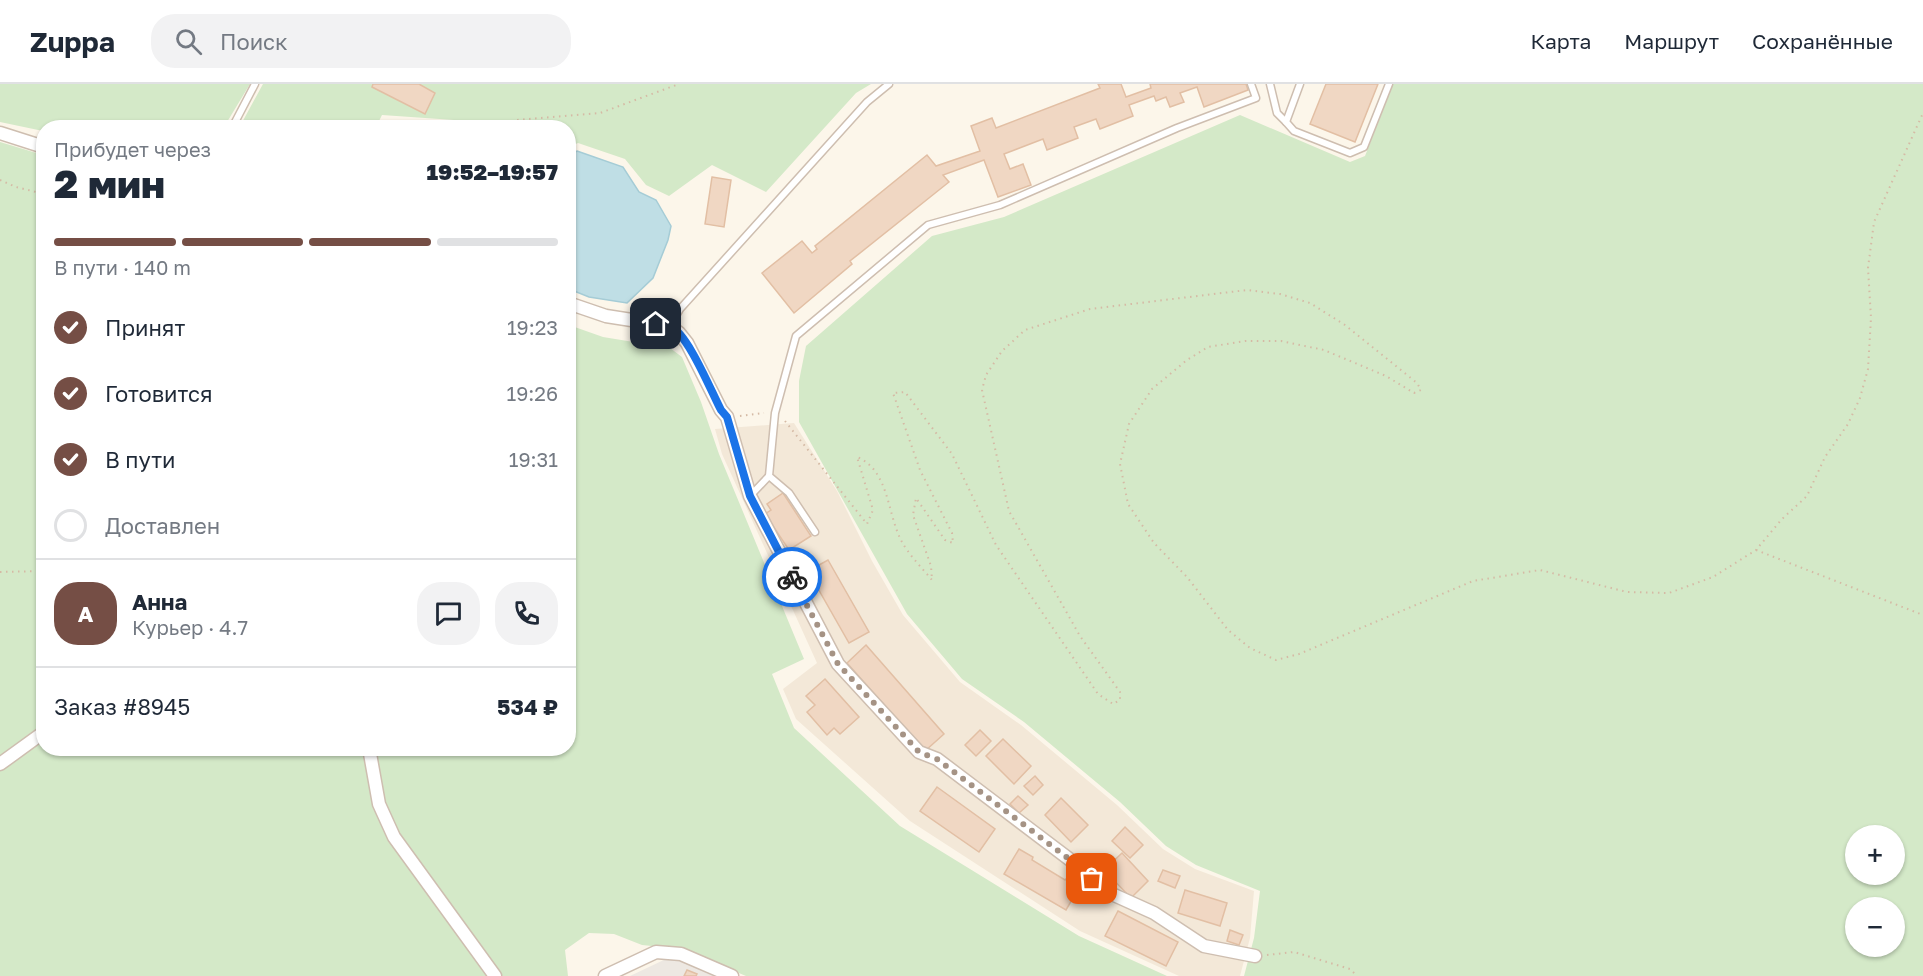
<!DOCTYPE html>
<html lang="ru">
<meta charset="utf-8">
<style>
body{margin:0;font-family:"Golos Text",sans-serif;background:#f2f2f3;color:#1f2937;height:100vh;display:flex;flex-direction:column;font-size:22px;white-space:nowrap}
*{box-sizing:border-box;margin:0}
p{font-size:20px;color:#747a83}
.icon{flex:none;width:33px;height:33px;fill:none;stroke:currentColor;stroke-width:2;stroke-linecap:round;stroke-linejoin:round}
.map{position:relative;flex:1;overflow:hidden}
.side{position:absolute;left:36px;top:36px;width:540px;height:636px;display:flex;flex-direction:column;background:#fff;border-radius:24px;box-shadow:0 2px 4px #0004}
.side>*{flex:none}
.buttons{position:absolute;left:1845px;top:741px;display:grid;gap:12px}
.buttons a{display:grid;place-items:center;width:60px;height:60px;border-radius:50%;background:#fff;box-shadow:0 2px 4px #0004;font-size:30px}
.pin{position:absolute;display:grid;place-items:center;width:51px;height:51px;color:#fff;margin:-26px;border-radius:12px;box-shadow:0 3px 9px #0006}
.courier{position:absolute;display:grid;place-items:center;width:60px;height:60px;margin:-30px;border:4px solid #1a73e8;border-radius:50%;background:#fff;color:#222;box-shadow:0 2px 8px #0007}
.headline em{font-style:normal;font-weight:800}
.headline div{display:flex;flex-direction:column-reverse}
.headline{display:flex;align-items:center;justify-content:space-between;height:102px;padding:0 18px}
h1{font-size:39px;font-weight:800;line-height:45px}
.bar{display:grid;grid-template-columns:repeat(4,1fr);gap:9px 6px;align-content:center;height:72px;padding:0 18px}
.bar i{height:8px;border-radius:4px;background:#e0e1e3}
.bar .selected{background:#754e45}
.bar p{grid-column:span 4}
.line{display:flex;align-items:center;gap:15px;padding:0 18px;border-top:2px solid #e0e1e3}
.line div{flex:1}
.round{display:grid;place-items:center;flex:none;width:63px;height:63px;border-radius:24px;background:#f2f2f3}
ol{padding:0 18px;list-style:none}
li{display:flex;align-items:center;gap:18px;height:66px}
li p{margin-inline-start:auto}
li .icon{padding:6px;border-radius:50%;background:#754e45;color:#fff;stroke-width:4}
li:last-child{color:#747a83}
li i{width:33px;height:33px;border:3px solid #e0e1e3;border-radius:50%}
header{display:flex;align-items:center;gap:36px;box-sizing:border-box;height:84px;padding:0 30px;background:#fff;border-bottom:2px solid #e0e1e3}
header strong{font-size:28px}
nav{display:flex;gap:33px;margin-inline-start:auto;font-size:21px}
.search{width:420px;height:54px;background:#f2f2f3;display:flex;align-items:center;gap:15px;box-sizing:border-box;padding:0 21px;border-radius:24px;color:#747a83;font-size:22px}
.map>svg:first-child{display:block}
.residential{fill:#f3e8d8}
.industrial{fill:#ede8e2}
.green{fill:#d4e9c8;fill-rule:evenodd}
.water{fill:#bfdee5;stroke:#a5ccd6;stroke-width:1.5}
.building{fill:#f0d7c3;stroke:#e2bfa4;stroke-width:1.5}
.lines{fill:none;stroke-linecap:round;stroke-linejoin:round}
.lane-casing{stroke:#cebeb0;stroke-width:9}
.street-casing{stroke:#cebeb0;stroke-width:15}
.path{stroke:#d5baa5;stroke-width:2;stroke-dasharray:1.5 4.5;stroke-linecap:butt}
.lane{stroke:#fff;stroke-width:6}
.street{stroke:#fff;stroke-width:12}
.done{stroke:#a59385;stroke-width:6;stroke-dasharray:0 10.8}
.route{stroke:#1a73e8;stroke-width:8}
</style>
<header>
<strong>Zuppa</strong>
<div class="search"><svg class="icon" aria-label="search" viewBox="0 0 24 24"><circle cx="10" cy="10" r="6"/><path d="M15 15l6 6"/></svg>Поиск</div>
<nav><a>Карта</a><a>Маршрут</a><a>Сохранённые</a></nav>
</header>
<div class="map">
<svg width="1923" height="892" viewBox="0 0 1923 892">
<rect width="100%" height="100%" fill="#fcf6ea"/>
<path class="residential" d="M794,339L837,407L872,477L903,531L960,598L1021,641L1117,721L1163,765L1195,785L1254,807L1250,854L1240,892H1179L1080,847L910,737L796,635L783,605L817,579L722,370L715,345Z"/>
<path class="industrial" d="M668,874L680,875L719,892H630Z"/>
<g class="green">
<path d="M0,0H250L224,43L44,44L43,47L0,38Z"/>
<path d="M263,0H871L856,9L766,108L712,81L669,112L646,101L625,75L578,59L569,63L568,44L466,43L454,36L382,31L376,43L239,44Z"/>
<path d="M1393,0H1923V892H1244L1254,854L1260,807L1196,781L1166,762L1120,718L1024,638L962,595L907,530L799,338V297L806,262L932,152L1004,133L1240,31L1350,78L1365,72ZM1856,752H1894V790H1856ZM1856,824H1894V862H1856Z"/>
<path d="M0,58L43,71L44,664H568L569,241L603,253L670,264L682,273L701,318L719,370L804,575L772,590L794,644L900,742L1079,852L1167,892H746L682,865L642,861L614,850L589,849L565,866L568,892H0Z"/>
</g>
<path class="water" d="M577,67L623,83L639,108L656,116L671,142L668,156L653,194L627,219L589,213L569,205V72Z"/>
<g class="building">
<path d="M373,0H419L435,9L425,30L372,3Z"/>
<path d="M1098,0H1121L1126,13L1151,4L1150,0H1246L1248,6L1204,23L1197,3L1180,9L1184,18L1170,23L1166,13L1156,17L1154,12L1129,21L1133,32L1100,45L1096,35L1074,43L1078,54L1047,66L1043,55L1004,70L1010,85L1023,80L1031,101L998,113L984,76L943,91L949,98L850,177L852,180L794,229L762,189L802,157L812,169L817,165L815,162L927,71L936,82L980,67L971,42L992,34L996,44L1100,4Z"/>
<path d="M1326,0H1378L1355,58L1310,40Z"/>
<path d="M712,93L731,96L724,143L705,140Z"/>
<path d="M783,409L811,452L789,466L765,430L771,426L767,420Z"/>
<path d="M828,476L869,548L849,559L808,487Z"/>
<path d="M866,561L944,650L925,667L847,579Z"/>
<path d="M825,595L859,633L840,650L834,644L827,651L807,628L815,621L806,612Z"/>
<path d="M980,646L991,657L976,672L965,661Z"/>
<path d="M1003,655L1031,682L1014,700L986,672Z"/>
<path d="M1035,692L1043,701L1033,711L1024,702Z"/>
<path d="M937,703L995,745L979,768L920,727Z"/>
<path d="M1018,712L1028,721L1019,729L1010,720Z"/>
<path d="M1061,714L1088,741L1071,758L1045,731Z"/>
<path d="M1125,743L1143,761L1130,774L1112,757Z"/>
<path d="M1019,765L1033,773L1032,776L1065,796L1067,794L1080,802L1066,826L1004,790Z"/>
<path d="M1122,769L1148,797L1131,814L1104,786Z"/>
<path d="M1163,786L1180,792L1175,804L1158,797Z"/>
<path d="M1185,806L1227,819L1220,842L1178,829Z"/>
<path d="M1118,827L1178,858L1166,882L1105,852Z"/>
<path d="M1230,846L1243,851L1239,861L1227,857Z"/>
<path d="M687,886L697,890L696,892H684Z"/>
</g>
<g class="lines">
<g class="lane-casing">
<g id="lane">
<path d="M1270,0L1277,29L1286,38"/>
<path d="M1300,0L1286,38L1294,47L1350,69L1364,63L1389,0"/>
<path d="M232,44L255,0"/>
<path d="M670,242L680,225L867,18L889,0"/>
<path d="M750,412L769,392"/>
<path d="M815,448L789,409L769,392L775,329L796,252L928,141L1000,121L1177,44L1256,14L1251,0"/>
</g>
</g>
<g class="street-casing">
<g id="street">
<path d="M0,49L44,63"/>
<path d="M568,219L606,232L670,242L679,249L687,259L721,326L727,333L750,412L838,580L919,668L937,675L1081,784L1103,806L1154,829L1204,862L1255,872"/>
<path d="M369,664L379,720L394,753L495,892"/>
<path d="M0,680L44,648"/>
<path d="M605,892L656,868L681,870L732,892"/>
</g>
</g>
<g class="path">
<path d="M418,44L437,40L455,44"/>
<path d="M501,44L517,36L600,29L679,0"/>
<path d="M0,96L16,103L44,110"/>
<path d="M740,332L764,329"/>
<path d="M785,337L867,440L873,426L857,373C889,386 887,429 901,456C908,470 922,484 932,496L931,482L913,431L916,414L945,456L953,459L952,449L920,386L893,309L905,308L952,370L996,461L1098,610L1113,620L1120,616V608L1080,552L1009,427L982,306L986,291L1002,267L1025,246L1090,225L1247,206L1280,210L1310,219L1345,241L1417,299L1421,306L1414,309L1386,292L1324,266L1281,257H1245L1208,263L1187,276L1152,305L1129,340L1120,380L1128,420L1154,459L1187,493L1228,546L1250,564L1276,576L1299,570L1473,497L1540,486L1627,508L1669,509L1713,493L1756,466L1782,435L1807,412L1825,373L1848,340L1860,314L1868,285L1871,234L1868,184L1874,138L1923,29"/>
<path d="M1756,466L1923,531"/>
<path d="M0,488L44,487"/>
<path d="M1267,871L1294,868L1350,885L1357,892"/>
</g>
<use href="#lane" class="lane"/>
<use href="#street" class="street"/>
</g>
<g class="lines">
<path class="done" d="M792,493L838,580L919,668L937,675L1081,784L1092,795"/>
<path class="route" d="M656,240C660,240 666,241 670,242C688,250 711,307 721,326L727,333L750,412L792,493"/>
</g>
</svg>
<div class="buttons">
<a>+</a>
<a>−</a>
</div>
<div class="pin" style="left:1092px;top:795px;background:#ea580c"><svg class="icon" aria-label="bag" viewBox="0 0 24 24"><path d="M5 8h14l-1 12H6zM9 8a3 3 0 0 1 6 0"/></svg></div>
<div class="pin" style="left:656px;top:240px;background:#1f2937"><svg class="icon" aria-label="home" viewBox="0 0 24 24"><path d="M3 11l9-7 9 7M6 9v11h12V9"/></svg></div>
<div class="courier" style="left:792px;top:493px"><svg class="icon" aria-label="bike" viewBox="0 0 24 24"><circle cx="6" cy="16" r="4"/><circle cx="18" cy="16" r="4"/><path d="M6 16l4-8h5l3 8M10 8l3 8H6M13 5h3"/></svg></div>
<section class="side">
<div class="headline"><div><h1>2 мин</h1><p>Прибудет через</p></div><em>19:52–19:57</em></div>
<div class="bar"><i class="selected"></i><i class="selected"></i><i class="selected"></i><i></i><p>В пути · 140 m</p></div>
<ol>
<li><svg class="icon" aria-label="check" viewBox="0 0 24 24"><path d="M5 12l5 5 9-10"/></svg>Принят<p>19:23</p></li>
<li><svg class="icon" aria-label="check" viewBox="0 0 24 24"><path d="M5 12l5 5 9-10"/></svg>Готовится<p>19:26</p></li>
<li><svg class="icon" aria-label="check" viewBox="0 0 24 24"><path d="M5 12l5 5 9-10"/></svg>В пути<p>19:31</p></li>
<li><i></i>Доставлен</li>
</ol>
<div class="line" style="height:108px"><b class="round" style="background:#754e45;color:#fff">А</b><div><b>Анна</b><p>Курьер · 4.7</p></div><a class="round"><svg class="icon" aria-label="chat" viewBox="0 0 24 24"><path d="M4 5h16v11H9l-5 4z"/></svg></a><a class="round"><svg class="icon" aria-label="phone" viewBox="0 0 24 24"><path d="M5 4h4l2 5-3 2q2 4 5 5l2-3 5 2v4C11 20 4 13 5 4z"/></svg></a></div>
<div class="line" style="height:78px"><div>Заказ #8945</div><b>534 ₽</b></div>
</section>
</div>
